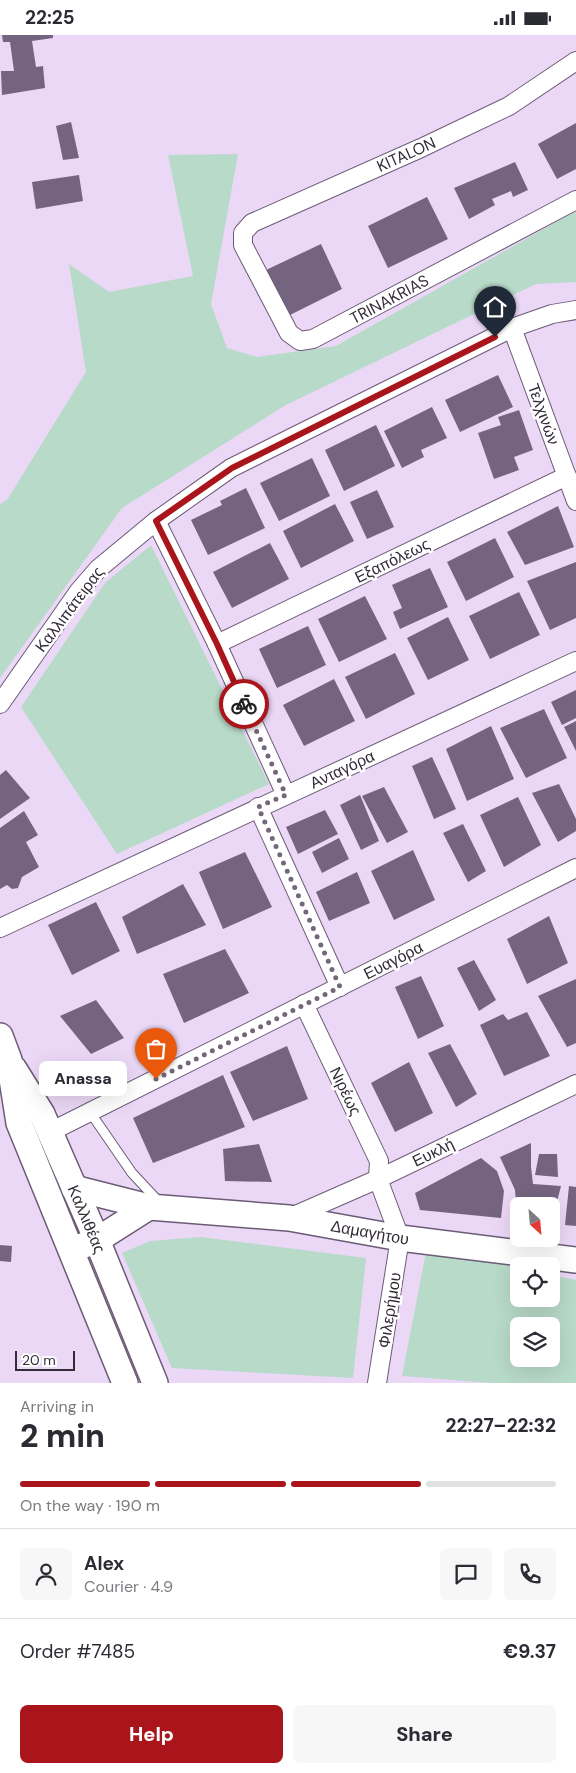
<!DOCTYPE html>
<meta charset="utf-8">
<style>
body{margin:0;font-family:"DM Sans",sans-serif;background:#f7f7f7;color:#2b2b33;height:100vh;display:flex;flex-direction:column;font-size:19px;white-space:nowrap}
*{box-sizing:border-box;margin:0}
p{font-size:16px;color:#7c7c81}
.icon{flex:none;width:28px;height:28px;fill:none;stroke:currentColor;stroke-width:2;stroke-linecap:round;stroke-linejoin:round}
.map{position:relative;height:1348px;overflow:hidden}
.drawer{display:flex;flex-direction:column;background:#fff;flex:1}
.drawer>*{flex:none}
.needle{width:32px;rotate:154deg}
.controls{position:absolute;left:510px;top:1162px;display:grid;gap:10px}
.controls a{display:grid;place-items:center;width:50px;height:50px;border-radius:8px;background:#fff;box-shadow:0 5px 20px #0002;font-size:25px}
.scale{position:absolute;left:15px;bottom:12px;width:60px;box-sizing:border-box;padding-left:5px;border:2px solid #332c37;border-top:0;font-size:14px;line-height:18px;white-space:nowrap;color:#332c37;-webkit-text-stroke:4px #fff;paint-order:stroke}
.pin{position:absolute;display:grid;place-items:center;width:42px;height:42px;color:#fff;margin:-51px -21px;border-radius:50% 50% 50% 0;rotate:-45deg;box-shadow:0 0 5px #0007}
.pin .icon{rotate:45deg}
.courier{position:absolute;display:grid;place-items:center;width:50px;height:50px;margin:-25px;border:4px solid #a9151b;border-radius:50%;background:#fff;color:#222;box-shadow:0 1px 6px #0007}
.bubble{position:absolute;height:35px;border-radius:8px;background:#fff;box-shadow:0 5px 20px #0002;font-size:16px;font-weight:800;line-height:35px;text-align:center}
.overview em{font-style:normal;font-weight:800}
.overview div{display:flex;flex-direction:column-reverse}
.overview{display:flex;align-items:center;justify-content:space-between;height:85px;padding:0 20px}
h1{font-size:32px;font-weight:800;line-height:38px}
.bar{display:grid;grid-template-columns:repeat(4,1fr);gap:8px 5px;align-content:center;height:60px;padding:0 20px}
.bar i{height:6px;border-radius:4px;background:#e1e1e2}
.bar .active{background:#a9151b}
.bar p{grid-column:span 4}
.line{display:flex;align-items:center;gap:12px;padding:0 20px;border-top:1px solid #e1e1e2}
.line div{flex:1}
.round{display:grid;place-items:center;flex:none;width:52px;height:52px;border-radius:8px;background:#f7f7f7}
.action{display:flex;gap:10px;margin-top:auto;padding:10px 20px}
.action a{flex:1;height:58px;border-radius:8px;background:#a9151b;color:#fff;font-size:20px;font-weight:800;line-height:58px;text-align:center}
.action a+a{background:#f7f7f7;color:#2b2b33}
.status{display:flex;justify-content:space-between;align-items:center;height:35px;padding:0 25px;background:#fff;direction:ltr}
.status svg{height:14px;fill:currentColor}
.map>svg:first-child{display:block}
.green{fill:#b8dac9;fill-rule:evenodd}
.building{fill:#75647f}
.lines{fill:none;stroke-linecap:round;stroke-linejoin:round}
.service-casing{stroke:#6c5b76;stroke-width:11}
.minor-casing{stroke:#6c5b76;stroke-width:20}
.secondary-casing{stroke:#6c5b76;stroke-width:28}
.service{stroke:#fff;stroke-width:9}
.minor{stroke:#fff;stroke-width:18}
.secondary{stroke:#fff;stroke-width:25}
.done{stroke:#73687a;stroke-width:5;stroke-dasharray:0 9}
.route{stroke:#a9151b;stroke-width:6}
.labels{text-anchor:middle;stroke-width:5;stroke-linejoin:round;paint-order:stroke}
.street-label{font-size:16px;fill:#332c37;stroke:#fff}
</style>
<div class="status"><b>22:25</b><svg viewBox="0 0 49 12"><path d="M0 12V9h3v3zM5 12V6h3v6zM10 12V3h3v9zM15 12V0h3v12zM26 1h20v11H26zM47 4h2v5h-2z"/></svg></div>
<div class="map">
<svg width="576" height="1348" viewBox="0 0 576 1348">
<rect width="100%" height="100%" fill="#ebd8f7"/>
<g class="green">
<path d="M238,119L211,269L227,313L257,322L336,311L572,178L576,177V247L536,249L284,371L122,473L0,643V469L7,465L86,337L69,229L109,257L193,241L168,120Z"/>
<path d="M151,510L269,749L117,819L21,672L105,548Z"/>
<path d="M201,1202L366,1223L353,1343L172,1333L122,1218L150,1206Z"/>
<path d="M427,1212L519,1232V1264H551V1240L576,1245V1348H492L402,1341ZM519,1291H551V1324H519Z"/>
</g>
<g class="building">
<path d="M2,0H53V3L32,6L36,32L43,31L45,53L2,60L1,36H14L10,7H3Z"/>
<path d="M71,87L79,123L63,125L56,91Z"/>
<path d="M576,88V134L557,144L538,109Z"/>
<path d="M515,127L528,155L513,162L511,156L492,164L495,170L469,184L454,153Z"/>
<path d="M79,140L83,166L36,174L32,147Z"/>
<path d="M427,162L448,204L388,233L368,191Z"/>
<path d="M321,209L342,254L290,280L266,235Z"/>
<path d="M498,340L513,372L460,397L445,365Z"/>
<path d="M432,372L447,403L421,415L424,422L402,433L384,396Z"/>
<path d="M519,375L533,415L514,422L519,435L494,444L478,398L501,390L498,382Z"/>
<path d="M376,390L395,431L344,456L325,415Z"/>
<path d="M312,423L330,461L279,486L260,448Z"/>
<path d="M246,453L265,493L208,520L191,485L222,470L220,466Z"/>
<path d="M377,455L394,492L367,504L350,467Z"/>
<path d="M335,469L354,506L301,533L283,496Z"/>
<path d="M558,471L574,512L525,530L507,497Z"/>
<path d="M495,503L514,542L466,566L447,527Z"/>
<path d="M270,508L289,544L232,573L213,537Z"/>
<path d="M576,527V583L550,595L527,546Z"/>
<path d="M430,533L448,572L400,594L393,577L402,573L392,550Z"/>
<path d="M519,557L540,600L490,624L469,581Z"/>
<path d="M365,561L387,604L339,627L318,584Z"/>
<path d="M448,582L469,625L428,645L407,603Z"/>
<path d="M308,591L326,630L277,653L259,614Z"/>
<path d="M395,618L415,659L366,684L345,642Z"/>
<path d="M334,644L355,686L304,711L283,670Z"/>
<path d="M576,655V683L562,690L551,667Z"/>
<path d="M544,674L567,723L526,743L500,693Z"/>
<path d="M576,686V716L564,692Z"/>
<path d="M491,691L514,744L467,766L446,714Z"/>
<path d="M432,722L456,774L434,784L412,731Z"/>
<path d="M6,735L30,763L0,784V740Z"/>
<path d="M559,749L576,784V796L558,807L532,758Z"/>
<path d="M384,752L408,797L387,808L362,761Z"/>
<path d="M360,760L379,806L361,815L340,770Z"/>
<path d="M518,762L541,810L504,832L480,780Z"/>
<path d="M325,775L338,799L298,819L286,792Z"/>
<path d="M24,776L38,800L26,807L39,832L22,842L18,853L12,854L7,850L0,854V793Z"/>
<path d="M463,789L486,836L468,847L443,798Z"/>
<path d="M339,803L349,824L322,838L312,817Z"/>
<path d="M413,815L435,865L394,885L371,836Z"/>
<path d="M245,817L272,872L223,894L199,837Z"/>
<path d="M357,837L370,868L329,886L316,857Z"/>
<path d="M183,849L206,890L137,919L122,882Z"/>
<path d="M96,867L120,916L72,940L48,890Z"/>
<path d="M549,881L568,928L527,949L507,904Z"/>
<path d="M225,914L249,958L184,988L163,939Z"/>
<path d="M474,925L496,965L479,976L457,933Z"/>
<path d="M421,941L444,991L418,1004L395,952Z"/>
<path d="M576,944V1008L567,1012L538,961Z"/>
<path d="M96,965L124,1003L91,1019L60,981Z"/>
<path d="M527,977L550,1021L504,1041L480,990L503,979L508,985Z"/>
<path d="M450,1009L477,1059L456,1072L428,1018Z"/>
<path d="M287,1011L308,1064L253,1086L230,1037Z"/>
<path d="M409,1027L433,1078L395,1097L371,1048Z"/>
<path d="M223,1040L245,1092L153,1128L133,1083Z"/>
<path d="M531,1108V1132L533,1149L561,1151L552,1186L551,1171H519V1177H517L515,1155L500,1122Z"/>
<path d="M259,1109L272,1147L225,1146L223,1114Z"/>
<path d="M539,1119H557L558,1142L535,1140Z"/>
<path d="M481,1123L497,1136L504,1156L501,1183L420,1175L415,1158Z"/>
<path d="M569,1151L576,1152V1191L565,1190Z"/>
<path d="M0,1210L12,1211L11,1227L0,1226Z"/>
</g>
<g class="lines">
<g class="service-casing">
<path id="service" d="M90,1077L132,1138L160,1168"/>
</g>
<g class="minor-casing">
<g id="minor">
<path d="M576,26L509,71L421,113L252,188L243,198V210L289,298L300,306L313,304L576,165"/>
<path d="M512,293L576,466"/>
<path d="M156,486L217,609L286,760"/>
<path d="M217,609L567,441"/>
<path d="M0,669L79,556L98,534L156,486L231,433L512,293L552,279L576,275"/>
<path d="M258,772L340,952"/>
<path d="M0,893L576,626"/>
<path d="M304,969L379,1126L378,1144L400,1203L377,1348"/>
<path d="M50,1097L576,833"/>
<path d="M289,1183L378,1144L576,1049"/>
</g>
</g>
<g class="secondary-casing">
<g id="secondary">
<path d="M0,1001L9,1025L19,1088L125,1348"/>
<path d="M14,1034L42,1079L97,1205L155,1348"/>
<path d="M74,1153L149,1172L289,1183L400,1203L576,1225"/>
<path d="M82,1211L97,1205L149,1172"/>
</g>
</g>
<use href="#service" class="service"/>
<use href="#minor" class="minor"/>
<use href="#secondary" class="secondary"/>
</g>
<g class="lines">
<path class="done" d="M156,1044L340,952L258,772L286,760L244,669"/>
<path class="route" d="M244,669L217,609L156,486L232,433L495,302"/>
</g>
<g class="labels">
<g class="street-label">
<text transform="translate(406 119) rotate(-24)" y="6">KITALON</text>
<text transform="translate(389 264) rotate(-28)" y="6">TRINAKRIAS</text>
<text transform="translate(544 379) rotate(70)" y="6">Τελχινών</text>
<text transform="translate(392 525) rotate(-26)" y="6">Εξαπόλεως</text>
<text transform="translate(69 574) rotate(-53)" y="6">Καλλιπάτειρας</text>
<text transform="translate(342 734) rotate(-25)" y="6">Ανταγόρα</text>
<text transform="translate(393 925) rotate(-27)" y="6">Ευαγόρα</text>
<text transform="translate(346 1056) rotate(64)" y="6">Νιρέως</text>
<text transform="translate(433 1117) rotate(-26)" y="6">Ευκλή</text>
<text transform="translate(87 1184) rotate(67)" y="6">Καλλιθέας</text>
<text transform="translate(370 1197) rotate(10)" y="6">Δαμαγήτου</text>
<text transform="translate(389 1275) rotate(-81)" y="6">Φιλερήμου</text>
</g>
</g>
</svg>
<div class="controls">
<a><svg class="needle" viewBox="-14 -14 28 28"><path d="M0-13l5 13h-10z" fill="#e53935"/><path d="M0 13l5-13h-10z" fill="#7c7c81"/></svg></a>
<a><svg class="icon" aria-label="locate" viewBox="0 0 24 24"><circle cx="12" cy="12" r="6"/><path d="M12 2v4M12 18v4M2 12h4M18 12h4"/></svg></a>
<a><svg class="icon" aria-label="layers" viewBox="0 0 24 24"><path d="M12 4l9 5-9 5-9-5zM3 14l9 5 9-5"/></svg></a>
</div>
<div class="scale">20 m</div>
<div class="pin" style="left:156px;top:1044px;background:#ea580c"><svg class="icon" aria-label="bag" viewBox="0 0 24 24"><path d="M5 8h14l-1 12H6zM9 8a3 3 0 0 1 6 0"/></svg></div>
<div class="pin" style="left:495px;top:302px;background:#1f2937"><svg class="icon" aria-label="home" viewBox="0 0 24 24"><path d="M3 11l9-7 9 7M6 9v11h12V9"/></svg></div>
<div class="courier" style="left:244px;top:669px"><svg class="icon" aria-label="bike" viewBox="0 0 24 24"><circle cx="6" cy="16" r="4"/><circle cx="18" cy="16" r="4"/><path d="M6 16l4-8h5l3 8M10 8l3 8H6M13 5h3"/></svg></div>
<div class="bubble" style="left:39px;top:1026px;width:88px">Anassa</div>
</div>
<section class="drawer">
<div class="overview"><div><h1>2 min</h1><p>Arriving in</p></div><em>22:27–22:32</em></div>
<div class="bar"><i class="active"></i><i class="active"></i><i class="active"></i><i></i><p>On the way · 190 m</p></div>
<div class="line" style="height:90px"><a class="round"><svg class="icon" aria-label="person" viewBox="0 0 24 24"><circle cx="12" cy="8" r="4"/><path d="M4 21q1-7 8-7t8 7"/></svg></a><div><b>Alex</b><p>Courier · 4.9</p></div><a class="round"><svg class="icon" aria-label="chat" viewBox="0 0 24 24"><path d="M4 5h16v11H9l-5 4z"/></svg></a><a class="round"><svg class="icon" aria-label="phone" viewBox="0 0 24 24"><path d="M5 4h4l2 5-3 2q2 4 5 5l2-3 5 2v4C11 20 4 13 5 4z"/></svg></a></div>
<div class="line" style="height:65px"><div>Order #7485</div><b>€9.37</b></div>
<div class="action"><a>Help</a><a>Share</a></div>
</section>
